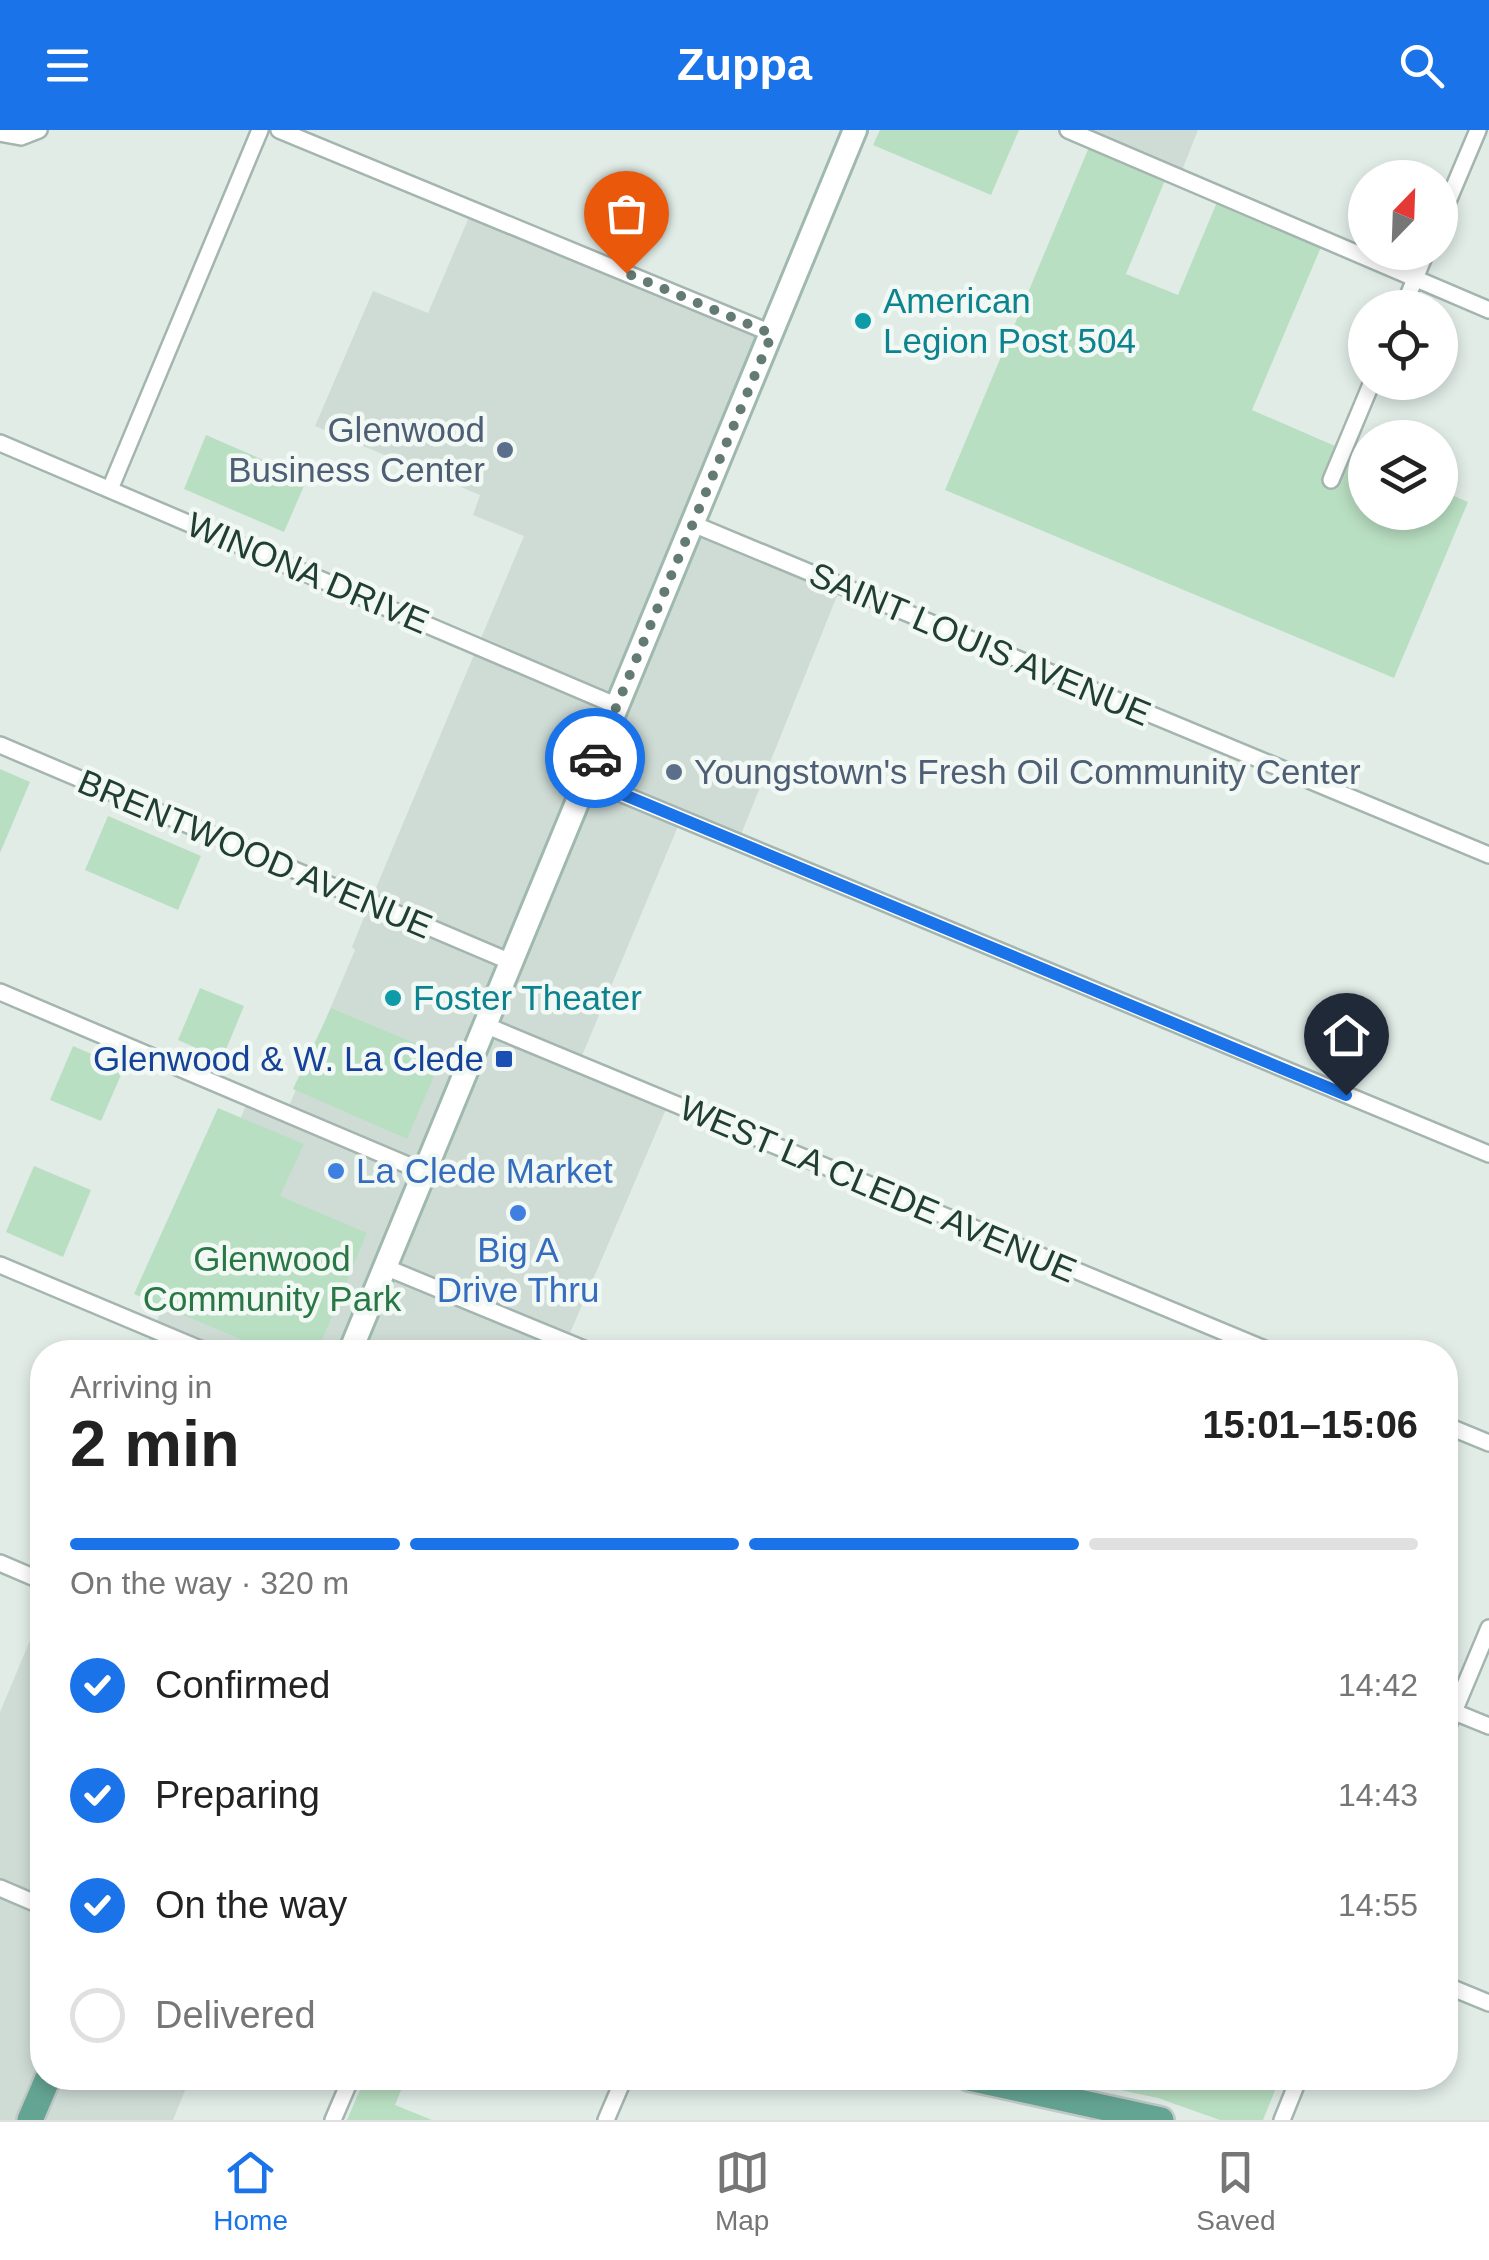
<!DOCTYPE html>
<meta charset="utf-8">
<style>
body{margin:0;font-family:Arial,sans-serif;background:#f2f2f2;color:#222;height:100vh;display:flex;flex-direction:column;font-size:38px;white-space:nowrap}
*{box-sizing:border-box;margin:0}
p{font-size:32px;color:#767676}
.icon{flex:none;width:55px;height:55px;fill:none;stroke:currentColor;stroke-width:2;stroke-linecap:round;stroke-linejoin:round}
.map{position:relative;flex:1;overflow:hidden}
.sheet{position:absolute;left:30px;top:1210px;width:1428px;height:750px;display:flex;flex-direction:column;background:#fff;border-radius:40px;box-shadow:0 5px 15px #0003}
.sheet>*{flex:none}
.needle{width:65px;rotate:23deg}
.buttons{position:absolute;left:1348px;top:30px;display:grid;gap:20px}
.buttons a{display:grid;place-items:center;width:110px;height:110px;border-radius:50%;background:#fff;box-shadow:0 5px 15px #0003;font-size:50px}
.pin{position:absolute;display:grid;place-items:center;width:85px;height:85px;color:#fff;margin:-102px -42px;border-radius:50% 50% 50% 0;rotate:-45deg;box-shadow:0 0 10px #0007}
.pin .icon{rotate:45deg}
.courier{position:absolute;display:grid;place-items:center;width:100px;height:100px;margin:-50px;border:8px solid #1a73e8;border-radius:50%;background:#fff;color:#222;box-shadow:0 2px 12px #0007}
.summary em{font-style:normal;font-weight:700}
.summary div{display:flex;flex-direction:column-reverse}
.summary{display:flex;align-items:center;justify-content:space-between;height:170px;padding:0 40px}
h1{font-size:65px;font-weight:700;line-height:75px}
.bar{display:grid;grid-template-columns:repeat(4,1fr);gap:15px 10px;align-content:center;height:120px;padding:0 40px}
.bar i{height:12px;border-radius:8px;background:#e0e0e0}
.bar .active{background:#1a73e8}
.bar p{grid-column:span 4}
ol{padding:0 40px;list-style:none}
li{display:flex;align-items:center;gap:30px;height:110px}
li p{margin-inline-start:auto}
li .icon{padding:10px;border-radius:50%;background:#1a73e8;color:#fff;stroke-width:4}
li:last-child{color:#767676}
li i{width:55px;height:55px;border:5px solid #e0e0e0;border-radius:50%}
header{display:flex;justify-content:space-between;align-items:center;height:130px;padding:0 40px;background:#1a73e8;color:#fff;font-size:45px;font-weight:700}
.tabs{display:flex;justify-content:space-around;align-items:center;height:140px;border-top:2px solid #e0e0e0;background:#fff;font-size:28px;color:#767676}
.tabs a{display:grid;justify-items:center;gap:5px}
.tabs .active{color:#1a73e8}
.map>svg:first-child{display:block}
.built{fill:#cfdcd6}
.green{fill:#b9dfc2}
.lines{fill:none;stroke-linecap:round;stroke-linejoin:round}
.minor-casing{stroke:#a4b4ae;stroke-width:20}
.secondary-casing{stroke:#9fb9af;stroke-width:28}
.primary-casing{stroke:#c1c9c6;stroke-width:30}
.minor{stroke:#fff;stroke-width:15}
.secondary{stroke:#fff;stroke-width:22}
.primary{stroke:#64a492;stroke-width:25}
.done{stroke:#647b73;stroke-width:10;stroke-dasharray:0 18}
.route{stroke:#1a73e8;stroke-width:12}
.culture-dot{fill:#0f9aa8;stroke:#f2f9f5;stroke-width:4}
.service-dot{fill:#5c6f8a;stroke:#f2f9f5;stroke-width:4}
.transit-dot{fill:#1a4fb4;stroke:#f2f9f5;stroke-width:4}
.shop-dot{fill:#3f7fe0;stroke:#f2f9f5;stroke-width:4}
.labels{text-anchor:middle;stroke-width:9;stroke-linejoin:round;paint-order:stroke}
.culture-label{font-size:35px;fill:#0d838f;stroke:#f2f9f5;text-anchor:start}
.service-label{font-size:35px;fill:#4e5e75;stroke:#f2f9f5;text-anchor:end}
.street-label{font-size:35px;fill:#213e35;stroke:#f2f9f5}
.transit-label{font-size:35px;fill:#164399;stroke:#f2f9f5;text-anchor:end}
.shop-label{font-size:35px;fill:#366cbe;stroke:#f2f9f5;text-anchor:start}
.park-label{font-size:35px;fill:#297745;stroke:#f2f9f5}
</style>
<header><svg class="icon" aria-label="menu" viewBox="0 0 24 24"><path d="M4 6h16M4 12h16M4 18h16"/></svg>Zuppa<svg class="icon" aria-label="search" viewBox="0 0 24 24"><circle cx="10" cy="10" r="6"/><path d="M15 15l6 6"/></svg></header>
<div class="map">
<svg width="1489" height="1990" viewBox="0 0 1489 1990">
<rect width="100%" height="100%" fill="#e1ece7"/>
<g class="built">
<path d="M1068,0H1198L1179,48Z"/>
<path d="M472,80L771,203L693,394L841,456L738,712L681,689L579,933L669,972L562,1222H144L249,968L286,983L355,820L352,817L370,772L524,406L473,385L480,365L315,296L373,161L428,183Z"/>
<path d="M42,1482V1948H190L173,1990H0V1582Z"/>
</g>
<g class="green">
<path d="M880,0H1019L991,65L873,15Z"/>
<path d="M1092,10L1168,43L1126,144L1178,165L1220,65L1324,110L1252,280L1365,329V382H1440V360L1468,372L1394,548L945,360Z"/>
<path d="M206,305L307,349L284,402L184,359Z"/>
<path d="M0,639L30,652L0,723Z"/>
<path d="M108,686L201,726L178,780L85,740Z"/>
<path d="M200,858L244,876L222,929L178,910Z"/>
<path d="M331,878L443,925L407,1009L293,959Z"/>
<path d="M73,916L124,938L101,991L50,970Z"/>
<path d="M218,978L304,1014L280,1066L367,1103L317,1222H271L134,1164Z"/>
<path d="M34,1036L91,1060L63,1127L6,1102Z"/>
<path d="M365,1948H406L395,1975L432,1990H347Z"/>
<path d="M1064,1948H1280L1263,1990H1220L1158,1968Z"/>
</g>
<g class="lines">
<g class="minor-casing">
<g id="minor">
<path d="M279,0L771,203"/>
<path d="M1068,0L1489,180"/>
<path d="M0,3L21,7L39,0"/>
<path d="M1440,90L1478,0"/>
<path d="M1403,178L1426,122"/>
<path d="M0,313L615,575"/>
<path d="M1331,350L1372,252"/>
<path d="M110,359L260,0"/>
<path d="M693,394L1489,725"/>
<path d="M0,615L511,832"/>
<path d="M586,649L1489,1024"/>
<path d="M0,862L424,1042"/>
<path d="M485,895L1272,1222"/>
<path d="M0,1135L207,1222"/>
<path d="M385,1137L591,1222"/>
<path d="M1445,1295L1489,1313"/>
<path d="M0,1433L42,1451"/>
<path d="M1447,1579L1489,1596"/>
<path d="M1445,1603L1489,1498"/>
<path d="M0,1758L42,1776"/>
<path d="M1445,1855L1489,1873"/>
<path d="M333,1990L351,1948"/>
<path d="M606,1990L624,1948"/>
<path d="M1282,1990L1299,1948"/>
</g>
</g>
<g class="secondary-casing">
<path id="secondary" d="M350,1222L855,0"/>
</g>
<g class="primary-casing">
<g id="primary">
<path d="M969,1948L1161,1990"/>
<path d="M30,1990L48,1948"/>
</g>
</g>
<use href="#minor" class="minor"/>
<use href="#secondary" class="secondary"/>
<use href="#primary" class="primary"/>
</g>
<g class="lines">
<path class="done" d="M595,628L772,204L626,143"/>
<path class="route" d="M595,628L586,649L1346,965"/>
</g>
<g class="culture-dot">
<circle cx="863" cy="191" r="10"/>
<circle cx="393" cy="868" r="10"/>
</g>
<g class="service-dot">
<circle cx="505" cy="320" r="10"/>
<circle cx="674" cy="642" r="10"/>
</g>
<rect class="transit-dot" x="494" y="919" width="20" height="20" rx="5"/>
<g class="shop-dot">
<circle cx="336" cy="1041" r="10"/>
<circle cx="518" cy="1083" r="10"/>
</g>
<g class="labels">
<g class="culture-label">
<text x="883" y="183">American<tspan x="883" dy="40">Legion Post 504</tspan></text>
<text x="413" y="880">Foster Theater</text>
</g>
<g class="service-label">
<text x="485" y="312">Glenwood<tspan x="485" dy="40">Business Center</tspan></text>
<text x="694" y="654" text-anchor="start">Youngstown's Fresh Oil Community Center</text>
</g>
<g class="street-label">
<text transform="translate(308 443) rotate(23)" y="12">WINONA DRIVE</text>
<text transform="translate(980 514) rotate(23)" y="12">SAINT LOUIS AVENUE</text>
<text transform="translate(255 724) rotate(23)" y="12">BRENTWOOD AVENUE</text>
<text transform="translate(878 1059) rotate(23)" y="12">WEST LA CLEDE AVENUE</text>
</g>
<g class="transit-label">
<text x="484" y="941">Glenwood &amp; W. La Clede</text>
</g>
<g class="shop-label">
<text x="356" y="1053">La Clede Market</text>
<text x="518" y="1132" text-anchor="middle">Big A<tspan x="518" dy="40">Drive Thru</tspan></text>
</g>
<g class="park-label">
<text x="272" y="1141">Glenwood<tspan x="272" dy="40">Community Park</tspan></text>
</g>
</g>
</svg>
<div class="buttons">
<a><svg class="needle" viewBox="-14 -14 28 28"><path d="M0-13l5 13h-10z" fill="#e53935"/><path d="M0 13l5-13h-10z" fill="#767676"/></svg></a>
<a><svg class="icon" aria-label="locate" viewBox="0 0 24 24"><circle cx="12" cy="12" r="6"/><path d="M12 2v4M12 18v4M2 12h4M18 12h4"/></svg></a>
<a><svg class="icon" aria-label="layers" viewBox="0 0 24 24"><path d="M12 4l9 5-9 5-9-5zM3 14l9 5 9-5"/></svg></a>
</div>
<div class="pin" style="left:626px;top:143px;background:#ea580c"><svg class="icon" aria-label="bag" viewBox="0 0 24 24"><path d="M5 8h14l-1 12H6zM9 8a3 3 0 0 1 6 0"/></svg></div>
<div class="pin" style="left:1346px;top:965px;background:#1f2937"><svg class="icon" aria-label="home" viewBox="0 0 24 24"><path d="M3 11l9-7 9 7M6 9v11h12V9"/></svg></div>
<div class="courier" style="left:595px;top:628px"><svg class="icon" aria-label="car" viewBox="0 0 24 24"><path d="M5 17H2v-5l4-1 3-4h7l3 4 3 1v5h-3M9 17h6M6 11h13"/><circle cx="7" cy="17" r="2"/><circle cx="17" cy="17" r="2"/></svg></div>
<section class="sheet">
<div class="summary"><div><h1>2 min</h1><p>Arriving in</p></div><em>15:01–15:06</em></div>
<div class="bar"><i class="active"></i><i class="active"></i><i class="active"></i><i></i><p>On the way · 320 m</p></div>
<ol>
<li><svg class="icon" aria-label="check" viewBox="0 0 24 24"><path d="M5 12l5 5 9-10"/></svg>Confirmed<p>14:42</p></li>
<li><svg class="icon" aria-label="check" viewBox="0 0 24 24"><path d="M5 12l5 5 9-10"/></svg>Preparing<p>14:43</p></li>
<li><svg class="icon" aria-label="check" viewBox="0 0 24 24"><path d="M5 12l5 5 9-10"/></svg>On the way<p>14:55</p></li>
<li><i></i>Delivered</li>
</ol>
</section>
</div>
<nav class="tabs">
<a class="active"><svg class="icon" aria-label="home" viewBox="0 0 24 24"><path d="M3 11l9-7 9 7M6 9v11h12V9"/></svg>Home</a>
<a><svg class="icon" aria-label="map" viewBox="0 0 24 24"><path d="M3 6l6-2 6 2 6-2v14l-6 2-6-2-6 2zM9 4v14M15 6v14"/></svg>Map</a>
<a><svg class="icon" aria-label="saved" viewBox="0 0 24 24"><path d="M7 4h10v16l-5-4-5 4z"/></svg>Saved</a>
</nav>
